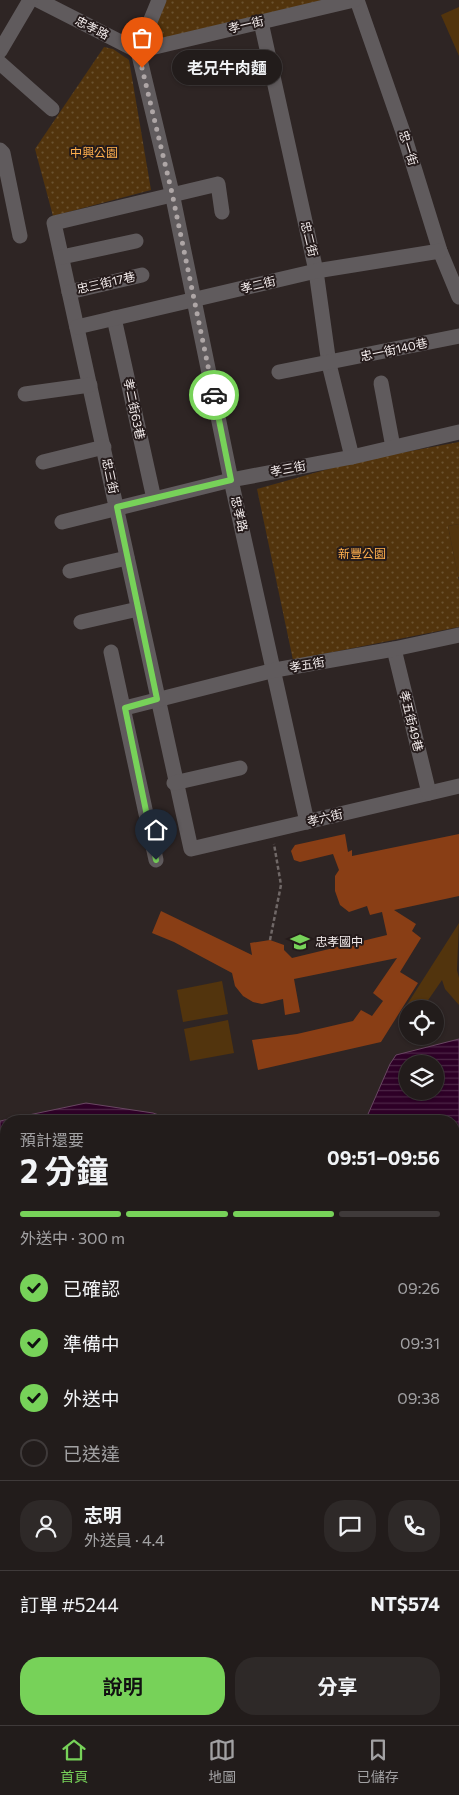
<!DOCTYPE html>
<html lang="zh-TW">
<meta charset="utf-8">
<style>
body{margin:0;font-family:Commissioner,"Noto Sans TC",sans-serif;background:#2e2928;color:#f1f3f6;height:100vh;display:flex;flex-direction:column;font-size:19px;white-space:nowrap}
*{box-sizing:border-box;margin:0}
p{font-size:16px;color:#a2a1a3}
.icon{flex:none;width:28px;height:28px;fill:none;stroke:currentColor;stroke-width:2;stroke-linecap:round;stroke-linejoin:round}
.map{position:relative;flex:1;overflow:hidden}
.panel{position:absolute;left:0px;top:1115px;width:460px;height:610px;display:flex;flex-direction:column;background:#221c1b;border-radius:20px 20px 0 0;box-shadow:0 1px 4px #0004,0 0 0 1px #3f3a3a}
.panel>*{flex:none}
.fabs{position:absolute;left:399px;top:1000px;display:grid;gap:10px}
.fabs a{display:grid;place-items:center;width:45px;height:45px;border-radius:50%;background:#221c1b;box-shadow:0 1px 4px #0004,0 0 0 1px #3f3a3a;font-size:25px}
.pin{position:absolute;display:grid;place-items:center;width:42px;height:42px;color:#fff;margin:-51px -21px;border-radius:50% 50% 50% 0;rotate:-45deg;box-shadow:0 0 5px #0007}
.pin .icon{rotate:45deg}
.courier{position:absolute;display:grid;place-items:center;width:50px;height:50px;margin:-25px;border:4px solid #77d259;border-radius:50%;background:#fff;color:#222;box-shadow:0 1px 6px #0007}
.bubble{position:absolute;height:35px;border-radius:18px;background:#221c1b;box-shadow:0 1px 4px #0004,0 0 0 1px #3f3a3a;font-size:16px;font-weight:700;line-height:35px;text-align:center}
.summary em{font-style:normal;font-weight:700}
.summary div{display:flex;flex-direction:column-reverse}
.summary{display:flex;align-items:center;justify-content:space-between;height:85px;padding:0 20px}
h1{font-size:32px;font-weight:700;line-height:38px}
.bar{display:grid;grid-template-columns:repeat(4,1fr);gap:8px 5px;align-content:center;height:60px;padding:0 20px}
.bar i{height:6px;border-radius:4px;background:#3f3a3a}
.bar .on{background:#77d259}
.bar p{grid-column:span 4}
.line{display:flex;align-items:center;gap:12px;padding:0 20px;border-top:1px solid #3f3a3a}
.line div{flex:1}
.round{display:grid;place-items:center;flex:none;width:52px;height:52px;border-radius:20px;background:#2e2928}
ol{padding:0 20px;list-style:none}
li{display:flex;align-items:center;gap:15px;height:55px}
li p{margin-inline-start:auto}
li .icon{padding:5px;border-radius:50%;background:#77d259;color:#111;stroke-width:4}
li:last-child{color:#a2a1a3}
li i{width:28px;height:28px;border:2px solid #3f3a3a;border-radius:50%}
.button{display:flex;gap:10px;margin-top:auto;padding:10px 20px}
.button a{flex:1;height:58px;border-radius:20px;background:#77d259;color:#111;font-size:20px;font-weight:700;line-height:58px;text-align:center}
.button a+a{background:#2e2928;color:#f1f3f6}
.tab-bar{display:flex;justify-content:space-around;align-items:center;height:70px;border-top:1px solid #3f3a3a;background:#221c1b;font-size:14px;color:#a2a1a3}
.tab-bar a{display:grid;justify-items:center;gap:2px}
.tab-bar .on{color:#77d259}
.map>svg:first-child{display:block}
.grass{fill:url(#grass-dots)}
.forest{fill:url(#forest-firs)}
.garden{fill:#52340d}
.water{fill:url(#water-rules);stroke:#694762;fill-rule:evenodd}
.building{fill:#893e15}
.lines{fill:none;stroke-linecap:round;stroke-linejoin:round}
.path{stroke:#706867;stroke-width:2.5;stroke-dasharray:4 2.5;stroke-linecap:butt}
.minor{stroke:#605b5d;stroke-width:15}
.done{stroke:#aea6a6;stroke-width:5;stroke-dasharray:0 9}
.route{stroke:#77d259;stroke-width:6}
.labels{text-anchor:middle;stroke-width:4;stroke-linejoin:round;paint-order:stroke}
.street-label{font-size:12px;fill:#f3ecec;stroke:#251b1b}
.park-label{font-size:12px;fill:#ffaf4d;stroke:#251b1b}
.poi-label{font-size:12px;fill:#f3ecec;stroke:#251b1b;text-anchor:start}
</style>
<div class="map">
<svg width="459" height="1725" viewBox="0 0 459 1725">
<defs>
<pattern id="grass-dots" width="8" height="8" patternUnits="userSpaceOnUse" patternTransform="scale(1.25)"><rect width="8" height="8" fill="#52340d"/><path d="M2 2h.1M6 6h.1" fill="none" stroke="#6b5230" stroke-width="1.8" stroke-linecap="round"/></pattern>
<pattern id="forest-firs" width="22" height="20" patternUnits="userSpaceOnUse" patternTransform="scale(1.25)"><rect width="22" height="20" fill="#7f5319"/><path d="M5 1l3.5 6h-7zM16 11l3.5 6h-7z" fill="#926c3b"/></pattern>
<pattern id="water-rules" width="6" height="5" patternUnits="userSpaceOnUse" patternTransform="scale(1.25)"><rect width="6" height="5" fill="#2e0027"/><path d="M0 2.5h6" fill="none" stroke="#4d2546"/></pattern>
</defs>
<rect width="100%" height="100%" fill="#2e2524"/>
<g class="grass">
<path d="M165,0H324L150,42Z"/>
<path d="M104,47L113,49L129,60L151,190L53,216L35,149Z"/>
<path d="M459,442V524L448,526L459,581V627L293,660L257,489L357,461Z"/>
</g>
<path class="forest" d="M459,1377V1442L454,1440V1384Z"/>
<g class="garden">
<path d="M459,7V56L441,15Z"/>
<path d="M459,524V577H458L448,526Z"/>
<path d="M459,923L457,970L459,978V1005L445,989L442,980L422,1009H408L407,1017L401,1014Z"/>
<path d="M222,981L228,1014L183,1022L177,990Z"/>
<path d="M228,1020L234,1053L190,1061L184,1029Z"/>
</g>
<g class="water">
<path d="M459,1039V1222L454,1226V1121H365L390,1064L396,1055ZM408,1064H435V1091H408Z"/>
<path d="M86,1103L153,1113L176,1121H6V1376L0,1374V1121Z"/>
<path d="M341,1115L347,1121H263Z"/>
</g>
<path class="building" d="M345,834L348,852L352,850V856L459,834V896L394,910L416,924L412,931L421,938L400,972L418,983L381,1042L258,1070L252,1040L297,1034L353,1021L361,1010L372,1016L383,1001L373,993L397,958L294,979L300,1012L285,1015L283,999L262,1004L253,1002L243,996L235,986L232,973L174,942L152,933L161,911L252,955L250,943L270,940L284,945V950L292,958L387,935L382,912L370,915L367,906L349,912L340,905L335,891V876L339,870L333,854L300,862L294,860L291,851L295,845Z"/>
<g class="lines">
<path class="path" d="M270,940L281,885L274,844"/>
<g class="minor">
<path d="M38,0L138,51L172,193L231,480L307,822"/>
<path d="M357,0L404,135L440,251L459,297"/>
<path d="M261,22L316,271L329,364L352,457"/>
<path d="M0,51L30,0"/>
<path d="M138,51L354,0"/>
<path d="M138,51L159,0"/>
<path d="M0,63L52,109"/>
<path d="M0,150L3,153L20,236"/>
<path d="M222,212L218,184L54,223L191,849L459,786"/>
<path d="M62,257L136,241"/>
<path d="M69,292L142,275"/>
<path d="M114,318L154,499"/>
<path d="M77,327L316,271L440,251"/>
<path d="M279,372L459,336"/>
<path d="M381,383L393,447"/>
<path d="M25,394L90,385"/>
<path d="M43,462L104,447"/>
<path d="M62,522L231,480L352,457L459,432"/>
<path d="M70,571L127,558"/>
<path d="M81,622L138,609"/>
<path d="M394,649L429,793"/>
<path d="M111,652L156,860"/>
<path d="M125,708L275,670L394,649L459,635"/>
<path d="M174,783L240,768"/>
<path d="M454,1255L459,1251"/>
<path d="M454,1350L459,1343"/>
<path d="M0,1571L6,1569"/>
<path d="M0,1664L6,1665"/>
<path d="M454,1693L458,1687"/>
<path d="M206,1719L216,1725"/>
<path d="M295,1725L299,1719"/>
<path d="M432,1725L437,1719"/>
</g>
</g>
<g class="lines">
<path class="done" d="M142,68L172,193L214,395"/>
<path class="route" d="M156,860L125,708L157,699L117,507L231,480L214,395"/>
</g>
<defs>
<g id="school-bare" transform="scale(1.5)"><path d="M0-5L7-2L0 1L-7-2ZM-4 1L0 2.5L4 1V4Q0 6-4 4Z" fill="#77d259" stroke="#251b1b" stroke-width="2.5" paint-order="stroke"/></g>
</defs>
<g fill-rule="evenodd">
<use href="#school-bare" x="300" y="942"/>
</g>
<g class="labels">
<g class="street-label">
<text transform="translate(246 25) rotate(-13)" y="4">孝一街</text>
<text transform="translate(92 28) rotate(27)" y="4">忠孝路</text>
<text transform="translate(408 148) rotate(72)" y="4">忠一街</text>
<text transform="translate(309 239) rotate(76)" y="4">忠二街</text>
<text transform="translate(106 283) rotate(-13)" y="4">忠三街17巷</text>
<text transform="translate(258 285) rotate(-14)" y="4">孝二街</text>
<text transform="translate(394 350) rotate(-12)" y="4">忠一街140巷</text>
<text transform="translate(134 409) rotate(78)" y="4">孝二街63巷</text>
<text transform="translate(288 469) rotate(-11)" y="4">孝三街</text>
<text transform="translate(110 476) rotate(78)" y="4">忠三街</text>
<text transform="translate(239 514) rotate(77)" y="4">忠孝路</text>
<text transform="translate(307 665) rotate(-10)" y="4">孝五街</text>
<text transform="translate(411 721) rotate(76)" y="4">孝五街49巷</text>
<text transform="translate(325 818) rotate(-13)" y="4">孝六街</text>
</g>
<g class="park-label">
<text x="94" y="157">中興公園</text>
<text x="362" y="558">新豐公園</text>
</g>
<g class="poi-label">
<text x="315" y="946">忠孝國中</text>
</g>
</g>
</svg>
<div class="fabs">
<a><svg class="icon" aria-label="locate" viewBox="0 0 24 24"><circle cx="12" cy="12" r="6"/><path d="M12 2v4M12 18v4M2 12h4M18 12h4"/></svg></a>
<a><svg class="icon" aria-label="layers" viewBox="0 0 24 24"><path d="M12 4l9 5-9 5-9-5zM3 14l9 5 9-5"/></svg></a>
</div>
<div class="pin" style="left:142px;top:68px;background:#ea580c"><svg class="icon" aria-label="bag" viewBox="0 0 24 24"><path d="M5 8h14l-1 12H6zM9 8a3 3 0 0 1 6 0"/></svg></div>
<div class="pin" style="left:156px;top:860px;background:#1f2937"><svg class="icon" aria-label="home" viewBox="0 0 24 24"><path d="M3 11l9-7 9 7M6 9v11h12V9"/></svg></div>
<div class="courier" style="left:214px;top:395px"><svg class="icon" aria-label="car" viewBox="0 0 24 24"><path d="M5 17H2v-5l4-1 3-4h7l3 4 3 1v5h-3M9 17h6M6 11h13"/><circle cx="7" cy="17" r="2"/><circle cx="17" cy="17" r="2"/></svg></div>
<div class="bubble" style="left:172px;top:50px;width:110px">老兄牛肉麵</div>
<section class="panel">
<div class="summary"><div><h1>2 分鐘</h1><p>預計還要</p></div><em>09:51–09:56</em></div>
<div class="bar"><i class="on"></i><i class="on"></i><i class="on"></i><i></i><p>外送中 · 300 m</p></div>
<ol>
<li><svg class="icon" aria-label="check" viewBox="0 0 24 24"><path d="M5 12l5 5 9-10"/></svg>已確認<p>09:26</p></li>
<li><svg class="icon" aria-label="check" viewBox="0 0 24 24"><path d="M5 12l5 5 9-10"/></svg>準備中<p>09:31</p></li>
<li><svg class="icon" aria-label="check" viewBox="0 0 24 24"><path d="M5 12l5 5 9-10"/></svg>外送中<p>09:38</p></li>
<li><i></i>已送達</li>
</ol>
<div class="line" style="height:90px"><a class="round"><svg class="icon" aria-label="person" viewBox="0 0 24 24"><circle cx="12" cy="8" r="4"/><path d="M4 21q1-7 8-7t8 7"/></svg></a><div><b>志明</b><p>外送員 · 4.4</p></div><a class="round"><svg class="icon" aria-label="chat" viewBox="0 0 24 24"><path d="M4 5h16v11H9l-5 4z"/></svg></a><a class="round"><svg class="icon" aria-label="phone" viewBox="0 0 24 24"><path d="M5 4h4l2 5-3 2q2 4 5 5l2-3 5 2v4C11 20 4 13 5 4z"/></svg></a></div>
<div class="line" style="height:65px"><div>訂單 #5244</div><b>NT$574</b></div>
<div class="button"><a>說明</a><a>分享</a></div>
</section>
</div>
<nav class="tab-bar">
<a class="on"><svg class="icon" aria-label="home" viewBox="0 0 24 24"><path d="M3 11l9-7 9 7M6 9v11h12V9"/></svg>首頁</a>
<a><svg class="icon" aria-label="map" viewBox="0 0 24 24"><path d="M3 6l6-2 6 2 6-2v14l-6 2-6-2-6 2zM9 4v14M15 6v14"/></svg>地圖</a>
<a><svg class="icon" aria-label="saved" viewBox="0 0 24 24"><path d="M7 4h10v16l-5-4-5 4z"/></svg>已儲存</a>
</nav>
